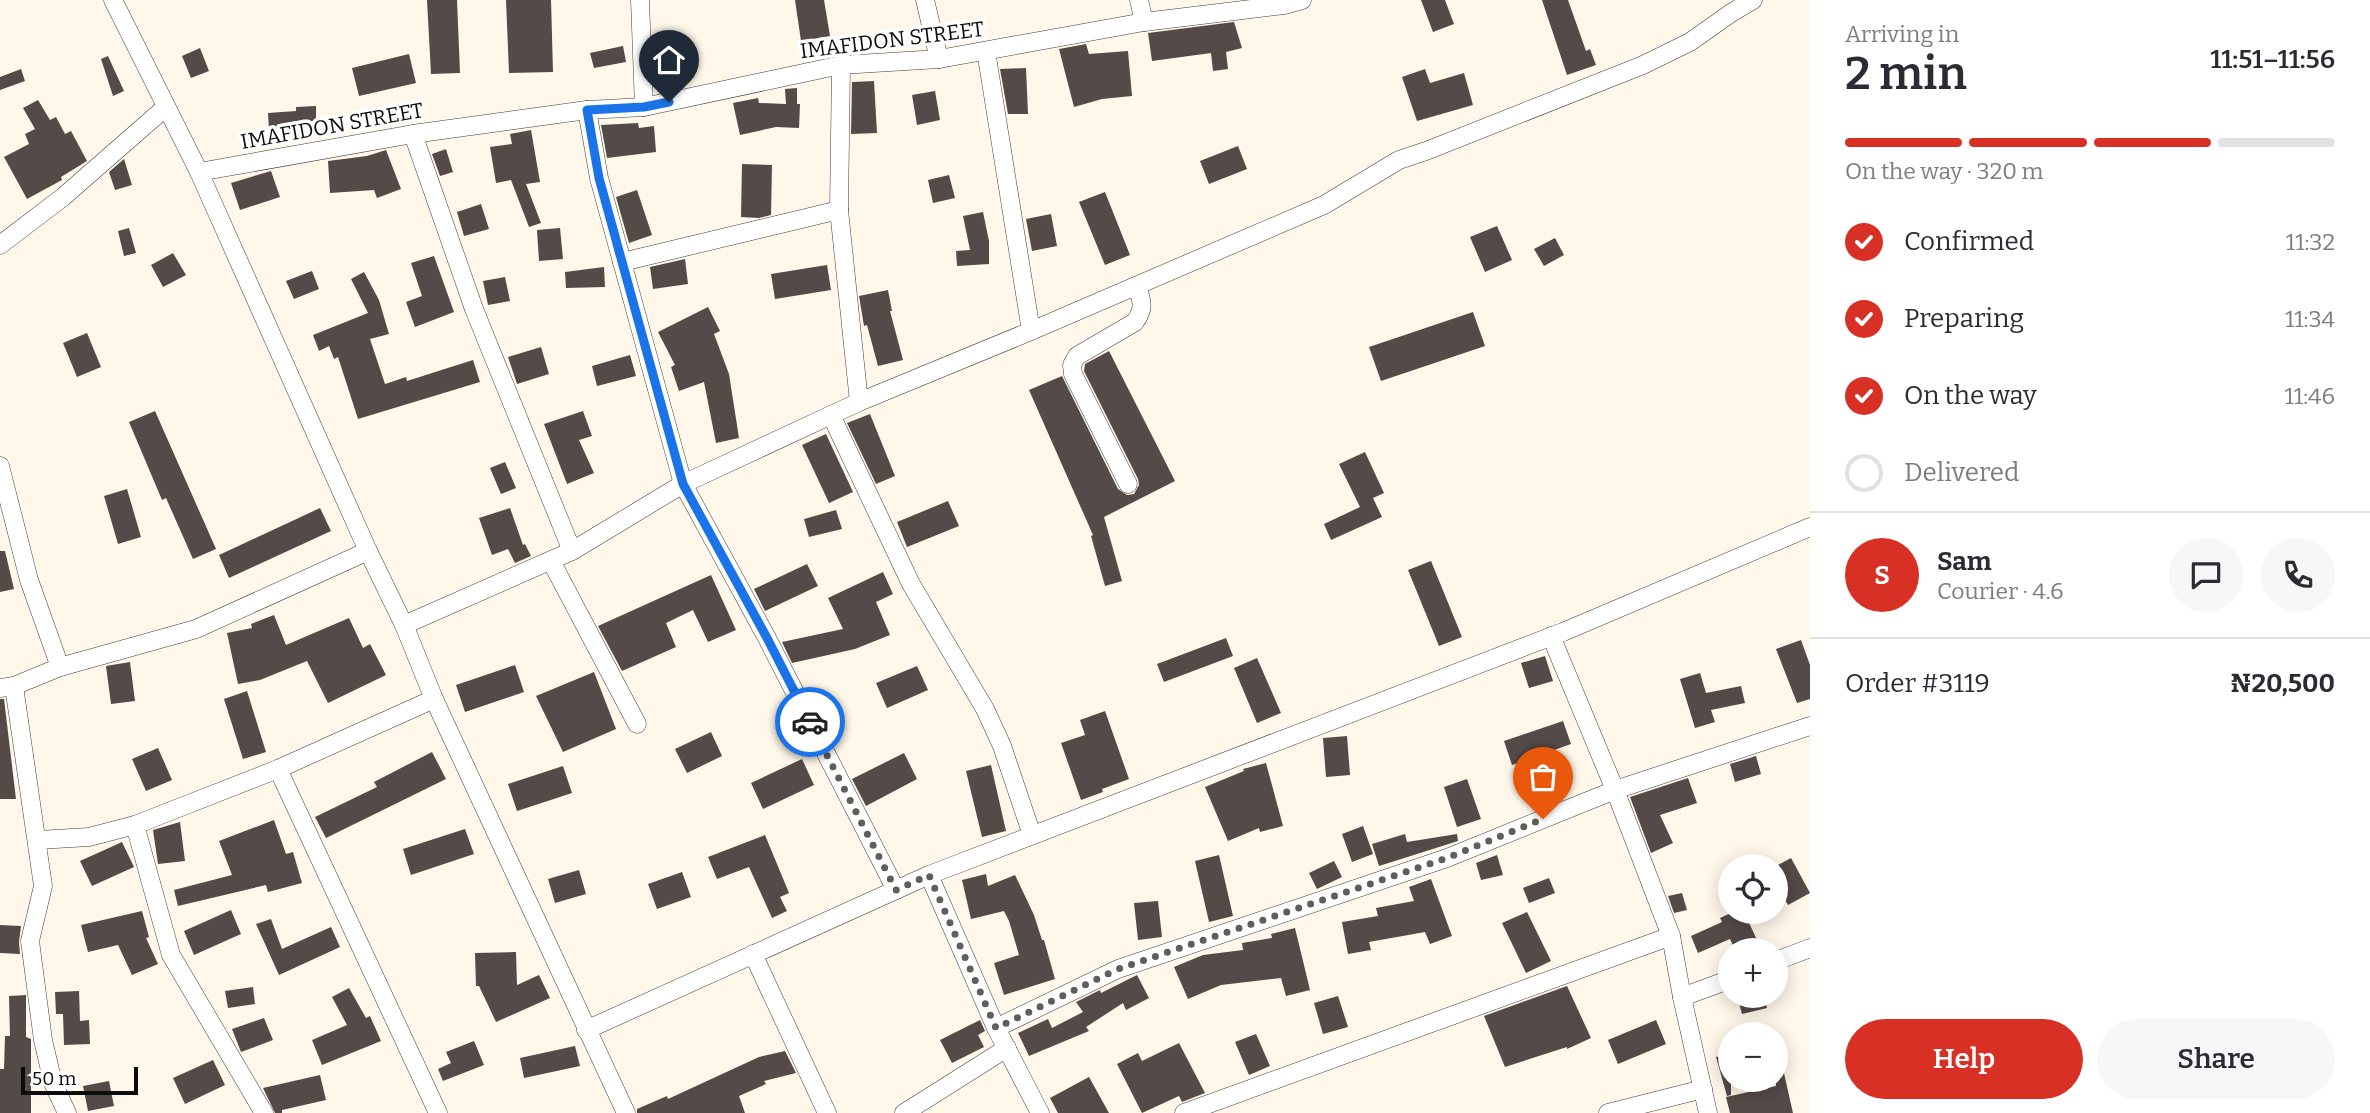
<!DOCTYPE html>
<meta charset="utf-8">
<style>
body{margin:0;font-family:Bitter,serif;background:#f7f7f7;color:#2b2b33;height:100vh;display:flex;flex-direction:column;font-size:26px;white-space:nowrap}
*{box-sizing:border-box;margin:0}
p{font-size:23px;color:#7c7c81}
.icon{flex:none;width:38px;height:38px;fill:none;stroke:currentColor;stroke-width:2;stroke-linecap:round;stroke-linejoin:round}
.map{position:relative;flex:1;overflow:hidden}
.side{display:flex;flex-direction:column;background:#fff;width:560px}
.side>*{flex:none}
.fabs{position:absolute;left:1718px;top:854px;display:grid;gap:14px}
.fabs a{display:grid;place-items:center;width:70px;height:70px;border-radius:50%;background:#fff;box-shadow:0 4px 18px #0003;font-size:35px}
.scale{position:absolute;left:21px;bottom:18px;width:117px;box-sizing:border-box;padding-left:7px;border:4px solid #0b0b0b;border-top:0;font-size:19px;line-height:24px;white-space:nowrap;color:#0b0b0b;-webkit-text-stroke:5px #fff;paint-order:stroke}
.pin{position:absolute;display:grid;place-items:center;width:60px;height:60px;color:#fff;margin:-72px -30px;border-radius:50% 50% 50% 0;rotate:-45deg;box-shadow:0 0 7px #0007}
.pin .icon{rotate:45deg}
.courier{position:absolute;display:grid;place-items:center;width:70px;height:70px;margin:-35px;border:5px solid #1a73e8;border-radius:50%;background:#fff;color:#222;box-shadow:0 2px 9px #0007}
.summary em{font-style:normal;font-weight:600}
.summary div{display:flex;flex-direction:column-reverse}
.summary{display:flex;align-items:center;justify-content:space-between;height:119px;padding:0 35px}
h1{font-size:46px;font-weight:600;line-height:52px}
.bar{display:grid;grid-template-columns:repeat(4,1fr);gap:10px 7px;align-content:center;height:84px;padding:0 35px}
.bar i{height:9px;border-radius:5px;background:#e1e1e2}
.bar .active{background:#d93025}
.bar p{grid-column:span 4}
.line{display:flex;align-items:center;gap:18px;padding:0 35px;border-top:2px solid #e1e1e2}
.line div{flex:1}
.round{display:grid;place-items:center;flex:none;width:74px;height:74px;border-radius:37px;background:#f7f7f7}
ol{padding:0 35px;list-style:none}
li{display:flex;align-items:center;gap:21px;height:77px}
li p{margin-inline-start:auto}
li .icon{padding:7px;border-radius:50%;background:#d93025;color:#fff;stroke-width:4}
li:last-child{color:#7c7c81}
li i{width:38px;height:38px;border:4px solid #e1e1e2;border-radius:50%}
.button{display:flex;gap:14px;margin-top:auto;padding:14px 35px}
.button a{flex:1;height:80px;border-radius:42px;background:#d93025;color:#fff;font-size:28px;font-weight:600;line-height:80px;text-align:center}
.button a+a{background:#f7f7f7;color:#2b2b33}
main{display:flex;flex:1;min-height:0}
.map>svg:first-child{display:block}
.building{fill:#544a47}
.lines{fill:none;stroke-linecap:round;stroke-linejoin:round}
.minor-casing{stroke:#3e3e3e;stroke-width:19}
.minor{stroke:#fff;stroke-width:18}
.done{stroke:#605e59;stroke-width:7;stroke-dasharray:0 12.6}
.route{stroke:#1a73e8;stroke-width:9}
.labels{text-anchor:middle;stroke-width:7;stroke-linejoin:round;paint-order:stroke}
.street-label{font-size:21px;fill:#0b0b0b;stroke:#fff}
</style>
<main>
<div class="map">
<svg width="1810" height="1113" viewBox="0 0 1810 1113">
<rect width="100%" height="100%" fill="#fff7e9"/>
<g class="building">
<path d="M427,0H457L460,73L431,74Z"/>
<path d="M506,0H551L553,72L509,73Z"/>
<path d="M795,0H824L830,36L801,41Z"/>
<path d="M1421,0H1445L1454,24L1433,32Z"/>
<path d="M1542,0H1568L1586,51L1590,49L1596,65L1567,75Z"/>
<path d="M1234,22L1242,48L1226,52L1228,69L1213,71L1211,53L1152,61L1148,33Z"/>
<path d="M671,36L672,63L654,64L653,37Z"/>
<path d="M1086,44L1089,54L1128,51L1132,96L1102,99L1074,107L1059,49Z"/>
<path d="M623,46L626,62L594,68L590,53Z"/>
<path d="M200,48L209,71L191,78L182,56Z"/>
<path d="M409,54L416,83L359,96L352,68Z"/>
<path d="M108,56L124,91L113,96L101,59Z"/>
<path d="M1026,68L1028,114H1008L1000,69Z"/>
<path d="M21,69L25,81L0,90V77Z"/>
<path d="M1425,69L1430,83L1464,73L1473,105L1417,121L1402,77Z"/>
<path d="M874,81L877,133L851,134L852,82Z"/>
<path d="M797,88V104H800L799,128L776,127L740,135L733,103L758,98L759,103L786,104L785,89Z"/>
<path d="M935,91L940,120L917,125L912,95Z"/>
<path d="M38,100L50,120L56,117L65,134L71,131L87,161L61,177L62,180L27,199L4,157L29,144L25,134L35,129L23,108Z"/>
<path d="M316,106V126L269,129L268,113L296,111V107Z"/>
<path d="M638,123L639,128L654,126L656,152L607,158L601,125Z"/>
<path d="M531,130L540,182L526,184L541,223L529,227L511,180L496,183L490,147L512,144L510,134Z"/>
<path d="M1238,146L1247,169L1209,184L1200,161Z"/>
<path d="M446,149L453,172L440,176L432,154Z"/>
<path d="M386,150L401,189L377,198L374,190L330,193L328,161L367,156Z"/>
<path d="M124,159L132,185L115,190L109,172Z"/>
<path d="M742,164L772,165L771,215L759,218L741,217Z"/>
<path d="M271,171L280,197L240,210L231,183Z"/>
<path d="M949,175L955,198L933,203L928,180Z"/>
<path d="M637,190L652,235L629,243L616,197Z"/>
<path d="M1105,192L1130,255L1105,265L1079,202Z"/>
<path d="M481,204L489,229L464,236L457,212Z"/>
<path d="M983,212L989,241V264L957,266L956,251L970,250L963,216Z"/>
<path d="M1051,214L1057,246L1032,251L1026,219Z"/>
<path d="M1497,226L1512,260L1485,272L1470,237Z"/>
<path d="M129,228L136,253L124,256L118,231Z"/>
<path d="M560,228L563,259L539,261L537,230Z"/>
<path d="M1555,238L1564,255L1544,266L1534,249Z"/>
<path d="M173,253L186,275L163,287L151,265Z"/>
<path d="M434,256L454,312L415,327L406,302L422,296L411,263Z"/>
<path d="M685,259L688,284L653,289L650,267Z"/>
<path d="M827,265L831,290L775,299L771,274Z"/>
<path d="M604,267L605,287L566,288L565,272Z"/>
<path d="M312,271L319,289L294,299L286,281Z"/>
<path d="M364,272L379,300L389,334L370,339L385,384L406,377L407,381L473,360L480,382L358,419L338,357L334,359L329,346L319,351L313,335L368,313L351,279Z"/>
<path d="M505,277L510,301L488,305L483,281Z"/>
<path d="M888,290L892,311H890L903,360L878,366L867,325L864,326L859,296Z"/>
<path d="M708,307L720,331L714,334L729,374L739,438L716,443L704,382L679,391L671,367L675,365L658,332Z"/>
<path d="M1473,312L1485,346L1381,381L1369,347Z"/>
<path d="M87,333L101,367L77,377L63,343Z"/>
<path d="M541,347L549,374L517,384L508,357Z"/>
<path d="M1109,351L1175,481L1104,517L1122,581L1105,586L1091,536L1093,535L1029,390L1062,376L1118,489L1127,495L1134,494L1139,485L1138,479L1084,371L1085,364Z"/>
<path d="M630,355L636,376L597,386L592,366Z"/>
<path d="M155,411L216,549L193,559L166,498L162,500L129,422Z"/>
<path d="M583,411L592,436L579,440L594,473L567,484L544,424Z"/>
<path d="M870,414L895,476L876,484L847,423Z"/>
<path d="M826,434L853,492L829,503L802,445Z"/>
<path d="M1365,452L1384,493L1373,498L1382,517L1331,540L1324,524L1360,507L1339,464Z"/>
<path d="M505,462L516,488L501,494L490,468Z"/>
<path d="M127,489L141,537L118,544L104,496Z"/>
<path d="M948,501L959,526L907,547L897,522Z"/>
<path d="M320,508L331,531L229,578L219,555Z"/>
<path d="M510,508L523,545L525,544L531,556L515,563L508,549L492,555L479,518Z"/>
<path d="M836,510L842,529L809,537L804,519Z"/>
<path d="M0,551H5L14,589L0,592Z"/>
<path d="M1431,561L1462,637L1439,646L1408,570Z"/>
<path d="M807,564L818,586L765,611L754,589Z"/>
<path d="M883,572L893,594L876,602L890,635L855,649L792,663L782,642L843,629L828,598Z"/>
<path d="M711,575L736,630L708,642L693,610L666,623L676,647L622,671L598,626Z"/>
<path d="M274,615L286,645L349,618L363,648L370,644L386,675L328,703L307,661L260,680L238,684L227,633L252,628L251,624Z"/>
<path d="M1226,638L1233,656L1164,682L1157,664Z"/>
<path d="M1801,640L1810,665V699L1797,703L1776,649Z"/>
<path d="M1545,656L1553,681L1529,688L1521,663Z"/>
<path d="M1257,658L1281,713L1257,723L1234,668Z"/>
<path d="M130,662L135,701L111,704L106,666Z"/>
<path d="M515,665L524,692L465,712L456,685Z"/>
<path d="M917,666L928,690L887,708L876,683Z"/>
<path d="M594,672L616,729L563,752L536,696Z"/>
<path d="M1700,673L1706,693L1741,686L1745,703L1711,710L1715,722L1695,728L1680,679Z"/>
<path d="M247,691L266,752L243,759L224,699Z"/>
<path d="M0,699H4L16,799H0Z"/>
<path d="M1105,711L1129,779L1102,789L1103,792L1081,800L1061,743L1085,735L1080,720Z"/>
<path d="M1563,721L1571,744L1512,765L1504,741Z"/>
<path d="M711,732L722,756L687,773L675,749Z"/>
<path d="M1347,736L1350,775L1326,777L1323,738Z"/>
<path d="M158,748L172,780L146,791L132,759Z"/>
<path d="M432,752L446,779L326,838L315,817L377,787L374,782Z"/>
<path d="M904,753L917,779L866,806L852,779Z"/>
<path d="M1756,756L1761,774L1735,782L1730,764Z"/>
<path d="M802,759L814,785L763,809L751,783Z"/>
<path d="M1266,763L1283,826L1260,832L1259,828L1228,841L1205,787L1244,771L1243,769Z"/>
<path d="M991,765L1006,831L982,837L966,771Z"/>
<path d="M563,766L572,793L517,811L508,784Z"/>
<path d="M1688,778L1697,803L1660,815L1673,843L1651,853L1630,797Z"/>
<path d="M1467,779L1481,819L1457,827L1444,787Z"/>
<path d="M274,820L286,854L293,852L302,883L268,892L266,885L178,906L174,890L232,875L219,841Z"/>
<path d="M180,822L185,861L158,864L153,830Z"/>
<path d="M1363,826L1373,854L1352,862L1342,834Z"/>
<path d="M465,829L474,854L411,875L403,849Z"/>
<path d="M1405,834L1407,842L1457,834L1458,841L1379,866L1372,844Z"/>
<path d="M765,835L789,893L780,897L787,911L772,918L749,867L717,879L708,857Z"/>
<path d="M122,842L134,867L92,886L80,861Z"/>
<path d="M1219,855L1233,916L1209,922L1195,861Z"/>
<path d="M1497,855L1503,875L1481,880L1476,863Z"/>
<path d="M1791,858L1810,893L1788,905L1776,884V866Z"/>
<path d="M1334,861L1342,877L1317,889L1309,873Z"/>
<path d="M579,870L586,894L555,903L548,879Z"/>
<path d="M682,872L691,897L657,909L648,884Z"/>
<path d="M986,874L988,886L1015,875L1034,915L1042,940H1044L1055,979L1004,995L994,963L1019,955L1009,921L1004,911L971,919L962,880Z"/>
<path d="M1549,878L1555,893L1529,903L1523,888Z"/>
<path d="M1431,879L1452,936L1430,944L1425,932L1369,942L1371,950L1348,954L1342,922L1378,916L1376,908L1414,901L1409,887Z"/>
<path d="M1682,893L1687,910L1674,913L1668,896Z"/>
<path d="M1158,901L1162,937L1138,940L1134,903Z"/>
<path d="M231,910L241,934L194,955L184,931Z"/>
<path d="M142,911L149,937L146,938L158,964L132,975L118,945L88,952L81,925Z"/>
<path d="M1527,912L1551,961L1526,973L1502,923Z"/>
<path d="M1733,912H1744L1757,940L1735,950L1730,939L1698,953L1691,936L1722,922L1720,918Z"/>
<path d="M271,919L282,949L331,927L340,947L279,975L256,924Z"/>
<path d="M0,925L21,926L19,942L20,954L0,953Z"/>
<path d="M1295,928L1310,990L1286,996L1281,978L1221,985L1188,999L1174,967L1203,955L1243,950L1242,943L1272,938L1271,934Z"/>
<path d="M516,952L517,985L539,975L550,998L496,1022L479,986H476L475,953Z"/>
<path d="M1137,975L1149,998L1126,1010L1123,1003L1086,1027L1089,1031L1029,1056L1018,1033L1048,1019L1052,1028L1083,1012L1076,1002L1100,990L1101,993Z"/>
<path d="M1567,986L1591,1038L1567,1049V1047L1505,1067L1484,1016Z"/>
<path d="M253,987L255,1004L228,1008L225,991Z"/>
<path d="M349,988L366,1018L370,1016L381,1041L322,1065L312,1040L347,1025L332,997Z"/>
<path d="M79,991L80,1021L89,1020L90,1044L64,1045L63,1014H56L55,992Z"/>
<path d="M26,995V1037L31,1039V1113H0V1069H4L5,1036H10L9,996Z"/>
<path d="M1338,996L1348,1027L1323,1034L1314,1003Z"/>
<path d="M1737,996H1764L1767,1008L1742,1014Z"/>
<path d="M264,1018L273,1040L241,1052L232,1029Z"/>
<path d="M980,1020L985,1031L978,1035L984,1047L952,1063L940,1040Z"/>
<path d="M1656,1020L1666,1044L1618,1064L1608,1040Z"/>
<path d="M1256,1034L1270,1066L1249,1075L1235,1042Z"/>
<path d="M474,1041L484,1065L443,1081L438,1069L451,1063L446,1052Z"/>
<path d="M1179,1043L1205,1093L1182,1102L1179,1096L1142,1113L1117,1064L1138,1053L1142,1061Z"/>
<path d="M575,1046L580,1066L524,1078L520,1058Z"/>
<path d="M785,1051L796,1073L764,1081L766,1084L739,1096L745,1113H637V1109L667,1096L668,1099L759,1057Z"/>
<path d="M1731,1053V1095L1727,1096L1716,1057Z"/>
<path d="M213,1060L225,1085L185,1104L173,1078Z"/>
<path d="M1781,1060L1793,1113H1730L1726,1097L1776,1086V1061Z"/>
<path d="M320,1075L326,1100L282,1110V1113H275L263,1088Z"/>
<path d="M1089,1077L1109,1113H1058L1050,1098Z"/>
<path d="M109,1081L114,1106L88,1111L83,1086Z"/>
</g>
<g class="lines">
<g class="minor-casing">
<g id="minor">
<path d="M113,0L199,172L368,551L404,625L434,699L626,1113"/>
<path d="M640,0L644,107"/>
<path d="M925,0L939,59"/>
<path d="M1139,0L1144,22"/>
<path d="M986,51L1031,331"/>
<path d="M841,65L839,210L859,402"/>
<path d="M587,110L599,178L683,484L767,638L896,890"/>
<path d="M413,134L474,309L572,551"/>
<path d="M199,172L413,134L587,110L644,107L841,65L939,59L1144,22L1284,5L1302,0"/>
<path d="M0,245L63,197L166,107"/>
<path d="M622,262L839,210"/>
<path d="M831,415L911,584L985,709L1002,746L1032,835"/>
<path d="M0,466L29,580L60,667"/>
<path d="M1128,484L1073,374L1072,365L1077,356L1135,322C1145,308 1142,301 1137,286"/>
<path d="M551,561L637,724"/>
<path d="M404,625L572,551L683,484L859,402L1031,331L1324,205L1399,160L1426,151L1643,65L1690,42L1731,13L1753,0"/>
<path d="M1551,636L1615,790L1671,936L1682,997L1708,1113"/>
<path d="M14,686L43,886L30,941L43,1040L53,1083L67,1113"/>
<path d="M0,688L14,686L60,667L196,629L368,551"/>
<path d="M278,769L438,1113"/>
<path d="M135,825L171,955L264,1113"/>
<path d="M38,840L89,837L135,825L278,769L434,699"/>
<path d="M929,875L996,1028L1040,1113"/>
<path d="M753,954L827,1113"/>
<path d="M1776,961L1810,948"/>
<path d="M1682,997L1731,979"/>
<path d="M996,1028L1118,969L1447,858L1615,790L1810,726"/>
<path d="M586,1030L929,875L1563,632L1810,527"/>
<path d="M904,1113L1007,1048"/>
<path d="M1184,1113L1671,936"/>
<path d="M1608,1113L1703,1089"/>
</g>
</g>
<use href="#minor" class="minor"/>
</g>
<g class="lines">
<path class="done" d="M810,722L896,890L929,875L996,1028L1118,969L1447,858L1543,819"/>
<path class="route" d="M669,102L644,107L587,110L599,178L683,484L767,638L810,722"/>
</g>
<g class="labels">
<g class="street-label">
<text transform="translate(892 40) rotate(-7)" y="7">IMAFIDON STREET</text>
<text transform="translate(332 126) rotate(-10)" y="7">IMAFIDON STREET</text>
</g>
</g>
</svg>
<div class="fabs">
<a><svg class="icon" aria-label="locate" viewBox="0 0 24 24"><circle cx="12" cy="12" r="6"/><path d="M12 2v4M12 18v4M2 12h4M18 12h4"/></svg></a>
<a>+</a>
<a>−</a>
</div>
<div class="scale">50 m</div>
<div class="pin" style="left:1543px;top:819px;background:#ea580c"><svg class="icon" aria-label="bag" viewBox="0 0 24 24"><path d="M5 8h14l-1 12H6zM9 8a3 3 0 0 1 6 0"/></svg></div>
<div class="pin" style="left:669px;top:102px;background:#1f2937"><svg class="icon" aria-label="home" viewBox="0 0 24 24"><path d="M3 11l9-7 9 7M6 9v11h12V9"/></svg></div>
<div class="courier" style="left:810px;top:722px"><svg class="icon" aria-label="car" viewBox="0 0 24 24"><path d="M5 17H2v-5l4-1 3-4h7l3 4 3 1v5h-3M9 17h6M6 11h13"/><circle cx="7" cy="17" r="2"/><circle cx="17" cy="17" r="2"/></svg></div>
</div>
<section class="side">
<div class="summary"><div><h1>2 min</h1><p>Arriving in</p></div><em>11:51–11:56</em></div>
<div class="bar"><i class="active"></i><i class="active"></i><i class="active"></i><i></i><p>On the way · 320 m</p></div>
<ol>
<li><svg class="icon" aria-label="check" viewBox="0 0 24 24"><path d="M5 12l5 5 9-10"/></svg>Confirmed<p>11:32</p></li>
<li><svg class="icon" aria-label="check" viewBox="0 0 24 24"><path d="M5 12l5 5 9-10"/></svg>Preparing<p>11:34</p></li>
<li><svg class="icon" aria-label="check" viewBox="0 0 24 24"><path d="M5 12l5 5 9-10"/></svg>On the way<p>11:46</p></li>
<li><i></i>Delivered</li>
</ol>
<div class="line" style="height:126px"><b class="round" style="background:#d93025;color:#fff">S</b><div><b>Sam</b><p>Courier · 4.6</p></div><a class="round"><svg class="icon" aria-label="chat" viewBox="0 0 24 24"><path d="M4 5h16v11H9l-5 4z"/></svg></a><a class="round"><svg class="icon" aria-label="phone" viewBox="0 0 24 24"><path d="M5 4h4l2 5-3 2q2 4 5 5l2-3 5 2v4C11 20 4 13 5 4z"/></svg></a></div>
<div class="line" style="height:91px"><div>Order #3119</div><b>₦20,500</b></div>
<div class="button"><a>Help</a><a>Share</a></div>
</section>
</main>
